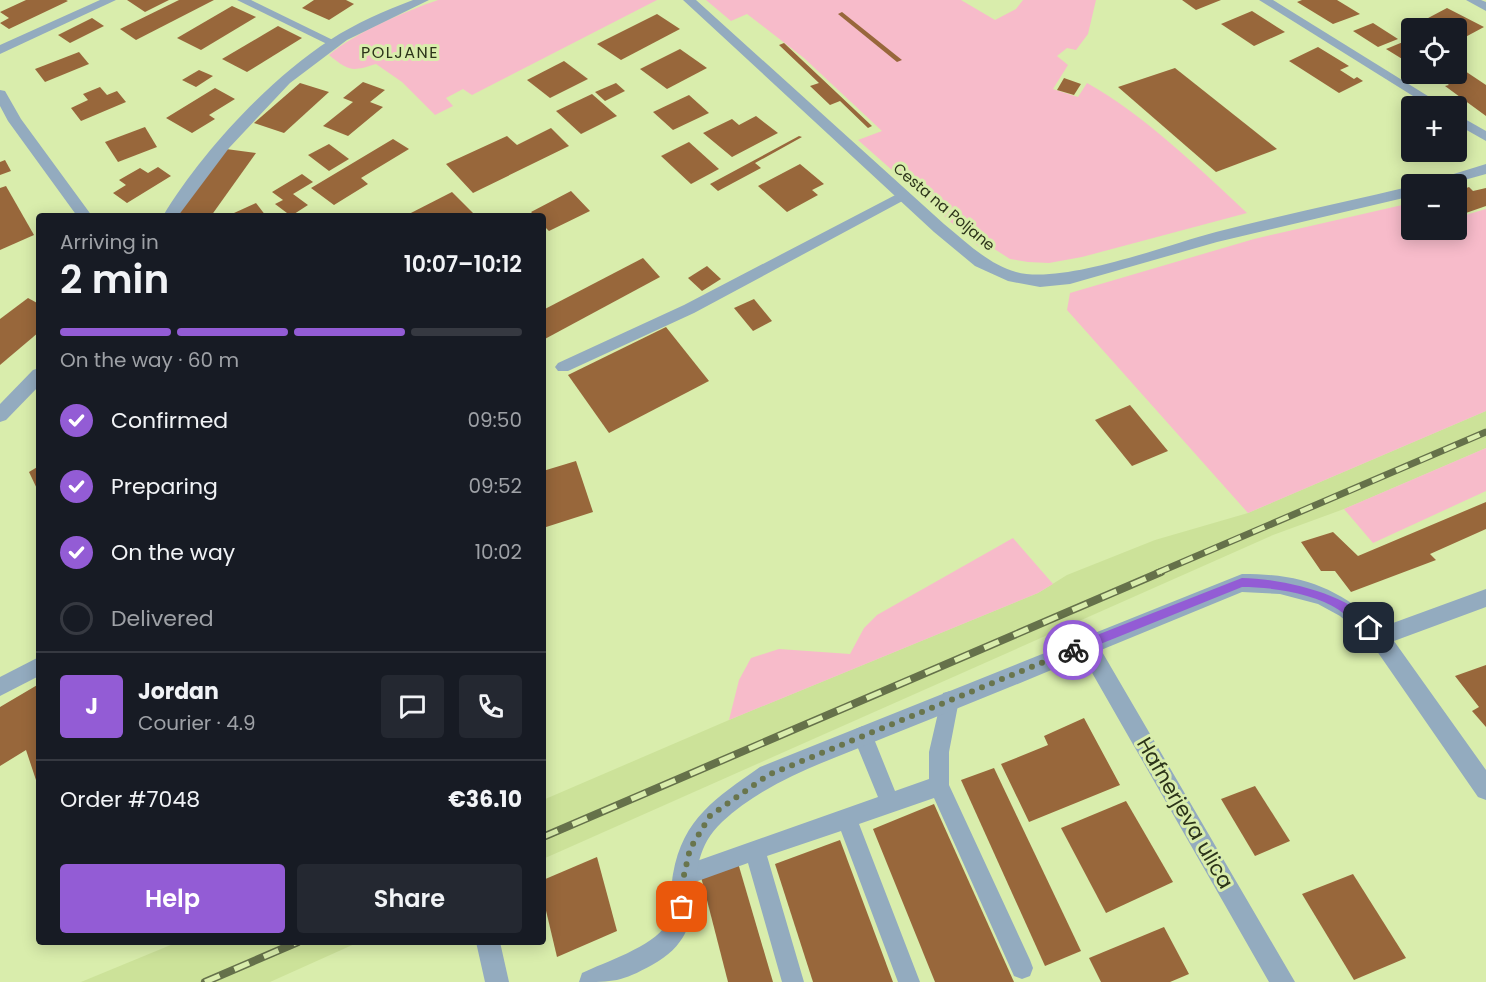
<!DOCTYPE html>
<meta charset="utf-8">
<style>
body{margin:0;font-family:Poppins,sans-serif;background:#242831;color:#f1f3f6;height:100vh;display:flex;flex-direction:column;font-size:22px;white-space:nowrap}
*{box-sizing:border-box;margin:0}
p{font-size:20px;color:#9ea1a6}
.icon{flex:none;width:33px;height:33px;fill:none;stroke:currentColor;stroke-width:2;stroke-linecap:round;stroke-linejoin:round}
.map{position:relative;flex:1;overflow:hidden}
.side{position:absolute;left:36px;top:213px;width:510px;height:732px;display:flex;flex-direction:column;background:#171b24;border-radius:6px;box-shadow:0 3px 15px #0003}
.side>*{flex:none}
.controls{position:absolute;left:1401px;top:18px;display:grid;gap:12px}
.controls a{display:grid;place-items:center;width:66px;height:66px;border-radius:6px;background:#171b24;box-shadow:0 3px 15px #0003;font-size:30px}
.pin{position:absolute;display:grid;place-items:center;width:51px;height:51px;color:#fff;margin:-26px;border-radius:12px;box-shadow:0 3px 9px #0006}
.courier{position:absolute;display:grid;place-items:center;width:60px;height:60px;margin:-30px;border:4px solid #935cd5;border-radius:50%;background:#fff;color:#222;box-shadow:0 2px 8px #0007}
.overview em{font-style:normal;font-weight:600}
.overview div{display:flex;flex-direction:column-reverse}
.overview{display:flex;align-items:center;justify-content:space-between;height:102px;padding:0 24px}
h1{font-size:39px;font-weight:600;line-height:45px}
.bar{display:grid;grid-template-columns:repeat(4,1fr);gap:9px 6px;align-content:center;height:72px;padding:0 24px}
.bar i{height:8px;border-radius:4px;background:#363941}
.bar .active{background:#935cd5}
.bar p{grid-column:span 4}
.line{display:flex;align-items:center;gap:15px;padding:0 24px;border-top:2px solid #363941}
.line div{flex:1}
.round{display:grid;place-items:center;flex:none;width:63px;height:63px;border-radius:6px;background:#242831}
ol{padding:0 24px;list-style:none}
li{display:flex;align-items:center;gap:18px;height:66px}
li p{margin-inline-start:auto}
li .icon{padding:6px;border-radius:50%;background:#935cd5;color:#fff;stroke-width:4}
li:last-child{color:#9ea1a6}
li i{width:33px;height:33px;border:3px solid #363941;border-radius:50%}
.button{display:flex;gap:12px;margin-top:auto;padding:12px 24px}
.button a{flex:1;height:69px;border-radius:6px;background:#935cd5;color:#fff;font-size:24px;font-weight:600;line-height:69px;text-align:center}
.button a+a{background:#242831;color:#f1f3f6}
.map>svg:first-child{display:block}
.built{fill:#cce299}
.green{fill:#f7bbca}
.building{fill:#98673b}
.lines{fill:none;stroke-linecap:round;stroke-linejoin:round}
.service{fill:#93abbf;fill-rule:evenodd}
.minor{fill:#93abbf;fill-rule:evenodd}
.rail-far1-casing{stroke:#65714a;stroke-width:7}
.rail-casing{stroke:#65714a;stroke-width:8}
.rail-far1{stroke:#d9edac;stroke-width:4.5;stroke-dasharray:13;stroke-linecap:butt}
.rail{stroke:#d9edac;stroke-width:5;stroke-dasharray:16;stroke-linecap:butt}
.route{fill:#935cd5}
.done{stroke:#69754d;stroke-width:6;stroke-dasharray:0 10.8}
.labels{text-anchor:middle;stroke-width:6;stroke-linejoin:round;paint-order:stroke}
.far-street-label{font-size:15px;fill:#2c341a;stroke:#d9edac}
.far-neighbourhood-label{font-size:16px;letter-spacing:1.5px;fill:#2c341a;stroke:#d9edac}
.near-street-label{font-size:21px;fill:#2c341a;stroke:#d9edac}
</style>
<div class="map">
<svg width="1486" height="982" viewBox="0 0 1486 982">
<rect width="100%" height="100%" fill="#d9edac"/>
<g class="built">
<path d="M1486,411V448L1344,509L1273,535L543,859V800L729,720L1038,593L1067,575L1155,540L1248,513Z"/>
<path d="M178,942H359L270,982H81Z"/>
</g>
<g class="green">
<path d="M438,0H657L472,95L463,89L446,98L453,106L435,115L402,82L376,64C351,72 349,71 329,55C354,33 406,11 438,0Z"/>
<path d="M706,0H961L995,20L1016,9L1023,0H1096L1088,34L1076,50L1067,48L1057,56L1068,65L1053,89L1078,97L1087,83C1142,113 1201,170 1247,213L1082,257L1049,263L1028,262L1010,259L985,243L979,247L858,140L882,131L804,58L747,14L731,21Z"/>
<path d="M1411,203L1412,230H1456L1457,212L1462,216L1486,209V411L1248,513L1067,310L1070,293L1254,239Z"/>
<path d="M1486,448V491L1373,543L1344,509Z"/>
<path d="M1013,538L1053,584L1038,593L729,720L739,680L751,658L779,649L850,654L864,628L877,615Z"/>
</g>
<g class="building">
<path d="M26,0H66L68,1L9,29L0,23L9,18L0,12Z"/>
<path d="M127,0H169L145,12Z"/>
<path d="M179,0H214L136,40L120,29Z"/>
<path d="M314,0H346L354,4L329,20L302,8Z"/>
<path d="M1182,0H1221L1196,10Z"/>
<path d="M1302,0H1337L1360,14L1333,24L1297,2Z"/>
<path d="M232,6L256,17L201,50L177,38Z"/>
<path d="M1447,8L1484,27L1456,42V28H1418L1413,26Z"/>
<path d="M1252,11L1277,27L1285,32L1254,46L1221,24Z"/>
<path d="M842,12L902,60L897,62L838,14Z"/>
<path d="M657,14L680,29L621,60L597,44Z"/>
<path d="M92,18L104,26L70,43L58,35Z"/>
<path d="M1373,23L1398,39L1378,47L1353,31Z"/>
<path d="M278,26L302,38L247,72L222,59Z"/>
<path d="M1403,42L1412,45V65L1386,49Z"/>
<path d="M784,43L872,126L868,128L840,101L830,105L810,86L819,83L779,45Z"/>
<path d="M1318,47L1349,66L1340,70L1354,79L1357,77L1363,81L1339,93L1289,61Z"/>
<path d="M680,49L707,68L667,89L640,69Z"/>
<path d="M79,52L89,64L45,82L35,69Z"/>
<path d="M564,61L588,79L550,98L527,80Z"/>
<path d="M1456,65L1486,85V116L1445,86L1449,85L1444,81L1448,79L1441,74H1456Z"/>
<path d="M1175,68L1277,149L1216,172L1118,87Z"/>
<path d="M199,70L213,76L196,87L182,80Z"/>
<path d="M1064,78L1081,84L1074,95L1057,90Z"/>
<path d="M363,82L385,90L370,102L383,107L348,136L323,126L353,102L343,98Z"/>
<path d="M300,83L329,92L284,133L254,123Z"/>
<path d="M616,83L625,91L605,101L595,92Z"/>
<path d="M100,87L107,95L117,91L126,102L81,121L71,108L88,100L83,94Z"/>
<path d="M215,88L235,99L209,115L215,119L192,133L166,118Z"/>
<path d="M592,94L617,116L581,134L556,111Z"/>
<path d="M689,95L709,113L673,130L653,112Z"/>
<path d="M756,116L778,133L732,157L703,133L732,119L739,125Z"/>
<path d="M145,127L157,147L118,162L105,142Z"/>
<path d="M551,128L569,146L473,193L446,164L507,136L517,145Z"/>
<path d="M799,136L802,137L755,163L761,168L718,191L710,184Z"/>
<path d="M393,139L409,149L361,178L368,184L334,205L311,188Z"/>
<path d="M689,142L719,169L691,184L661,156Z"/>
<path d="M329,144L349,159L329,171L308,155Z"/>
<path d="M226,149L256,153L211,216H176Z"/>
<path d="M5,160L11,171L0,175V162Z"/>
<path d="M800,164L824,184L812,190L818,195L787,212L758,186Z"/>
<path d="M158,167L171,176L127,203L113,193L126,185L119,180L140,168L148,173Z"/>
<path d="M302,174L313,182L293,194L308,205L291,216L275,204L283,200L272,192Z"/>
<path d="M6,186L34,235L0,250V188Z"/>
<path d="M1469,187L1473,191L1486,188V206L1463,214L1456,209V192Z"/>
<path d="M571,191L590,211L549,231L543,225V216H535L531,212Z"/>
<path d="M452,192L476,216H405Z"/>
<path d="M256,203L266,216H236L234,213Z"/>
<path d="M643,258L660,277L543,340V310Z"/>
<path d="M707,266L721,279L702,291L688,278Z"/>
<path d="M28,298L39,304V332L0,365V319Z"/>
<path d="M754,299L772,321L753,331L734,308Z"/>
<path d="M666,327L709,381L609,433L568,375Z"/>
<path d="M1130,405L1168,451L1132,466L1095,420Z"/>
<path d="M576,461L593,512L543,528V471Z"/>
<path d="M39,466V493L29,472Z"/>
<path d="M1486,502V529L1430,554L1436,560L1351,592L1335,571H1321L1301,542L1333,532L1358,556Z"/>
<path d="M1486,665V727L1472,711L1479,707L1455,676Z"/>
<path d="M39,684V789L26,750L0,766V707Z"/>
<path d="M1084,718L1120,785L1029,822L1001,764L1048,745L1044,736Z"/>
<path d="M994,768L1081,951L1045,966L961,780Z"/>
<path d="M1255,786L1290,841L1255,856L1221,799Z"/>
<path d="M1126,801L1173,882L1106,913L1061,828Z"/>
<path d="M934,804L1014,982H935L873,829Z"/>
<path d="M840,840L893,982H813L775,864Z"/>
<path d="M597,857L617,931L557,957L543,898V880Z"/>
<path d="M738,863L773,982H728L701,877Z"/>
<path d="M1353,874L1406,958L1354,980L1302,894Z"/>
<path d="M1164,927L1189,974L1170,982H1101L1089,958Z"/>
</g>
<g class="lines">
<g class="service">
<path d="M237,0H251L339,43L337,45H329Z"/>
<path d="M903,191L908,192L910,195L908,198L694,313L568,371H558L555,367L558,363L684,305Z"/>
<path d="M39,657V676L0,696V677Z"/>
<path d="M950,691L957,693L959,700L949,752V785L1030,960L1033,968L1030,976L1022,979L1014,976L934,798L859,824L920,982H898L841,831L767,856L804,982H782L748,863L684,886L677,882L673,875L677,868L878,797L853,736L856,729L863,726L870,729L895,791L929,779V752L941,700L943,693Z"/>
</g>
<g class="minor">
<path d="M100,0H116L0,54V45Z"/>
<path d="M413,0H429L347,40L290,83L229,148L178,216H163C201,153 268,80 330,40C356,23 384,11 413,0Z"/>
<path d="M683,0H696L944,224C966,242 988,264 1016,272C1063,285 1166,245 1216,232C1281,215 1346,202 1412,186V196L1217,242L1070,284L1040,287L1008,281L975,266L934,232Z"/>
<path d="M1259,0H1273L1444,106H1429Z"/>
<path d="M1466,0H1481L1486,2V11Z"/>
<path d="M0,90L5,91L21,119L92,216H77L8,121L0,106Z"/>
<path d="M1456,114L1486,131V141L1456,124Z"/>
<path d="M1486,164V174L1450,184H1429L1431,181Z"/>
<path d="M39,368V386L6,420L0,422V404L33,370Z"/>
<path d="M1242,574C1303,574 1336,587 1382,627L1486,589V607L1394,641L1486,770V800L1478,797L1372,644L1340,616L1318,604L1280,594L1242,592L1101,650L1295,982H1269L1083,657C1018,684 952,711 886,737C829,761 768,779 722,822C672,869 721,928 652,965C621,982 614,982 579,982L582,973C605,962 652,947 666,925C674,911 670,890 673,874C683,818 716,798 760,767Z"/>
<path d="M476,942H500L509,982H485Z"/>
</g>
<g class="rail-far1-casing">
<path id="rail-far1" d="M1157,573L1486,432"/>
</g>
<g class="rail-casing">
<g id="rail">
<path d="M543,837L1161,572"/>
<path d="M205,982L298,942"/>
</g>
</g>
<use href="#rail-far1" class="rail-far1"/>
<use href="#rail" class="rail"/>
</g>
<path class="route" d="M1242,578C1278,578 1356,594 1374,628L1373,632C1361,635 1348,616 1339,610C1314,593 1271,587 1242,587L1073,655L1067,650L1069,646Z"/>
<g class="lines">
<path class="done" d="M682,907L684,875L690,849L710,816L768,775L1073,650"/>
</g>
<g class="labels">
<g class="far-street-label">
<text transform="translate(944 207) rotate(40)" y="5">Cesta na Poljane</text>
</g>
<g class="far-neighbourhood-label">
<text x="400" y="58">POLJANE</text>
</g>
<g class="near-street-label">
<text transform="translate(1185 813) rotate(60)" y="7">Hafnerjeva ulica</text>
</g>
</g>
</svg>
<div class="controls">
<a><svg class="icon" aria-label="locate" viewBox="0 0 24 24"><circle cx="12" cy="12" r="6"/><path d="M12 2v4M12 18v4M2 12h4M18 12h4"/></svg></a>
<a>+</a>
<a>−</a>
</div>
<div class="pin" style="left:682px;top:907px;background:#ea580c"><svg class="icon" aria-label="bag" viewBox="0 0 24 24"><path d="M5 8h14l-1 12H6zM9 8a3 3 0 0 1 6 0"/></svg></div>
<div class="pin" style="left:1369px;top:628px;background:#1f2937"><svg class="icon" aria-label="home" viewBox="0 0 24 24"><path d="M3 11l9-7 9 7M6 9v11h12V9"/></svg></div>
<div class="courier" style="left:1073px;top:650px"><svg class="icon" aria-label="bike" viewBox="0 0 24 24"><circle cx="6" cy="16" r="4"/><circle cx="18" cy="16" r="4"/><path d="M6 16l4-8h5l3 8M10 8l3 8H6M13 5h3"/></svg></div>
<section class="side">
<div class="overview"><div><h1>2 min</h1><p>Arriving in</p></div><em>10:07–10:12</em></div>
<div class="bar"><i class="active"></i><i class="active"></i><i class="active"></i><i></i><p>On the way · 60 m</p></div>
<ol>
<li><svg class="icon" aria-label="check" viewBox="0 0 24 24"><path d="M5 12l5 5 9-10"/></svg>Confirmed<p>09:50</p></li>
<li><svg class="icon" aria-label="check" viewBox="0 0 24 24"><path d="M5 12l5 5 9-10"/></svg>Preparing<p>09:52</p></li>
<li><svg class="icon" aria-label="check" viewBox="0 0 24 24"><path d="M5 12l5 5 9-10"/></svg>On the way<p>10:02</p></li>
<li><i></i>Delivered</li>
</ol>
<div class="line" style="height:108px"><b class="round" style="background:#935cd5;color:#fff">J</b><div><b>Jordan</b><p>Courier · 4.9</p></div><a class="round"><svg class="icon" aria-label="chat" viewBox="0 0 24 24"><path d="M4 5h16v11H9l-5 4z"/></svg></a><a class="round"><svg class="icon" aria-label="phone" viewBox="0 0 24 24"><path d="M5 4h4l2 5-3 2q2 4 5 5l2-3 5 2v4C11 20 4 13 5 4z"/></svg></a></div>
<div class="line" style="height:78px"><div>Order #7048</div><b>€36.10</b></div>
<div class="button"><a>Help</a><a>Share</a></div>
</section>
</div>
